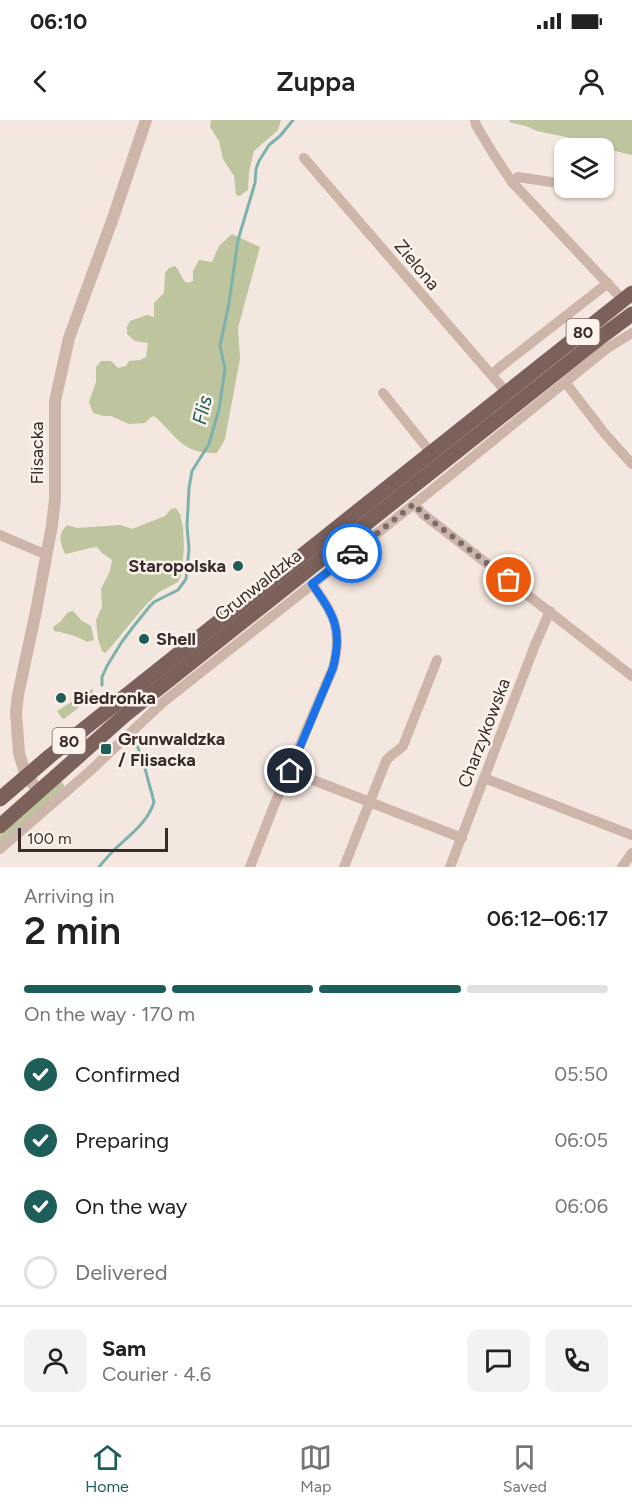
<!DOCTYPE html>
<meta charset="utf-8">
<style>
body{margin:0;font-family:Figtree,sans-serif;background:#f2f2f2;color:#222;height:100vh;display:flex;flex-direction:column;font-size:22px;white-space:nowrap}
*{box-sizing:border-box;margin:0}
p{font-size:20px;color:#767676}
.icon{flex:none;width:33px;height:33px;fill:none;stroke:currentColor;stroke-width:2;stroke-linecap:round;stroke-linejoin:round}
.map{position:relative;height:747px;overflow:hidden}
.details{display:flex;flex-direction:column;background:#fff;flex:1}
.details>*{flex:none}
.controls{position:absolute;left:554px;top:18px;display:grid;gap:12px}
.controls a{display:grid;place-items:center;width:60px;height:60px;border-radius:12px;background:#fff;box-shadow:0 2px 4px #0004;font-size:30px}
.scale{position:absolute;left:18px;bottom:15px;width:150px;box-sizing:border-box;padding-left:6px;border:3px solid #3a2c2a;border-top:0;font-size:16px;line-height:21px;white-space:nowrap;color:#3a2c2a;-webkit-text-stroke:4px #fbf2ec;paint-order:stroke}
.pin{position:absolute;display:grid;place-items:center;width:51px;height:51px;color:#fff;margin:-26px;border:3px solid #fff;border-radius:50%;box-shadow:0 2px 6px #0007}
.courier{position:absolute;display:grid;place-items:center;width:60px;height:60px;margin:-30px;border:4px solid #1a73e8;border-radius:50%;background:#fff;color:#222;box-shadow:0 2px 8px #0007}
.summary em{font-style:normal;font-weight:600}
.summary div{display:flex;flex-direction:column-reverse}
.summary{display:flex;align-items:center;justify-content:space-between;height:102px;padding:0 24px}
h1{font-size:39px;font-weight:600;line-height:45px}
.bar{display:grid;grid-template-columns:repeat(4,1fr);gap:9px 6px;align-content:center;height:72px;padding:0 24px}
.bar i{height:8px;border-radius:4px;background:#e0e0e0}
.bar .current{background:#1d5e58}
.bar p{grid-column:span 4}
.line{display:flex;align-items:center;gap:15px;padding:0 24px;border-top:2px solid #e0e0e0}
.line div{flex:1}
.round{display:grid;place-items:center;flex:none;width:63px;height:63px;border-radius:12px;background:#f2f2f2}
ol{padding:0 24px;list-style:none}
li{display:flex;align-items:center;gap:18px;height:66px}
li p{margin-inline-start:auto}
li .icon{padding:6px;border-radius:50%;background:#1d5e58;color:#fff;stroke-width:4}
li:last-child{color:#767676}
li i{width:33px;height:33px;border:3px solid #e0e0e0;border-radius:50%}
.status{display:flex;justify-content:space-between;align-items:center;height:42px;padding:0 30px;background:#fff;direction:ltr}
.status svg{height:16px;fill:currentColor}
header{display:flex;justify-content:space-between;align-items:center;height:78px;padding:0 24px;background:#fff;font-size:27px;font-weight:600}
.tab-bar{display:flex;justify-content:space-around;align-items:center;height:84px;border-top:2px solid #e0e0e0;background:#fff;font-size:16px;color:#767676}
.tab-bar a{display:grid;justify-items:center;gap:3px}
.tab-bar .current{color:#1d5e58}
.map>svg:first-child{display:block}
.green{fill:#bdc49e}
.lines{fill:none;stroke-linecap:round;stroke-linejoin:round}
.stream{stroke:#7db2ac;stroke-width:3}
.minor{stroke:#cdb5aa;stroke-width:10}
.tertiary{stroke:#cdb5aa;stroke-width:12}
.primary{stroke:#7c615b;stroke-width:15}
.done{stroke:#7b6d69;stroke-width:6;stroke-dasharray:0 10.8}
.route{stroke:#1a73e8;stroke-width:8}
.poi-dot{fill:#1d5e58;stroke:#fbf2ec;stroke-width:2}
.labels{text-anchor:middle;stroke-width:5;stroke-linejoin:round;paint-order:stroke}
.shield{fill:#fbf2ec;stroke:#746764;stroke-width:1.5}
.shield-label{font-size:16px;font-weight:bold;fill:#3a2c2a}
.street-label{font-size:18px;fill:#3a2c2a;stroke:#fbf2ec}
.poi-label{font-size:18px;font-weight:bold;fill:#3a2c2a;stroke:#fbf2ec;text-anchor:start}
.water-label{font-size:20px;font-style:italic;fill:#1d5e58;stroke:#fbf2ec}
</style>
<div class="status"><b>06:10</b><svg viewBox="0 0 49 12"><path d="M0 12V9h3v3zM5 12V6h3v6zM10 12V3h3v9zM15 12V0h3v12zM26 1h20v11H26zM47 4h2v5h-2z"/></svg></div>
<header><svg class="icon" aria-label="back" viewBox="0 0 24 24"><path d="M15 5l-7 7 7 7"/></svg>Zuppa<svg class="icon" aria-label="person" viewBox="0 0 24 24"><circle cx="12" cy="8" r="4"/><path d="M4 21q1-7 8-7t8 7"/></svg></header>
<div class="map">
<svg width="632" height="747" viewBox="0 0 632 747">
<rect width="100%" height="100%" fill="#f4e7df"/>
<g class="green">
<path d="M211,0H281L278,10L254,31L249,52L248,70L240,76L236,75L234,56L223,39L219,21L210,7Z"/>
<path d="M510,0H632V35L590,25V22L537,11L526,6L509,2Z"/>
<path d="M232,114L260,127L238,208L240,239L225,319L217,333C195,333 186,329 171,313C165,307 161,301 154,296L150,298L145,303L129,304L111,296H103L93,293L89,282L96,262V247L101,241H111L118,248L126,246L129,241L140,240L146,237L148,223L135,221L127,214V207L130,201L147,195L154,197V183L164,173L165,153L169,148L175,146C181,152 181,159 187,163L193,161V151L199,140L212,142L219,126Z"/>
<path d="M176,388L180,394L183,407L184,428L181,456L178,462L159,472L144,487L110,528L105,533L102,531L98,519L96,500L102,487L101,469L110,451L112,440L102,433L97,427C86,428 76,432 65,434C60,420 57,416 67,405L77,408L120,405L132,409L165,396L171,389Z"/>
<path d="M73,491L81,500L91,506L94,520L87,522C78,516 65,513 54,511L53,507L61,501L68,492Z"/>
<path d="M92,569L94,575L64,599L62,598L57,591Z"/>
<path d="M61,661L64,665V667L0,724V715L33,684Z"/>
</g>
<g class="lines">
<g class="stream">
<path d="M102,565V557L107,546L121,523L133,507L150,486L154,482L178,470L186,459L189,429L187,406L189,368L192,351L209,324L219,289L225,249L220,226L229,183L238,120L255,63L256,49L259,41L269,25L280,16L293,0"/>
<path d="M99,747C104,741 109,735 115,729C130,715 148,702 154,682L143,641L135,620"/>
</g>
<g class="minor">
<path d="M475,0L476,5L494,35L512,62L623,180"/>
<path d="M304,38L507,273"/>
<path d="M512,62L518,57L564,64"/>
<path d="M492,255L499,248L608,163"/>
<path d="M565,262L605,314L632,344"/>
<path d="M383,273L431,333"/>
<path d="M414,384L423,394L632,556"/>
<path d="M0,415L47,435"/>
<path d="M290,651L462,718"/>
<path d="M484,658L632,715"/>
<path d="M0,729L90,651L162,583L427,374L606,229L632,213"/>
<path d="M250,747L273,688L333,548C343,509 334,495 312,464"/>
<path d="M344,747L386,641C391,634 397,632 403,626L437,540"/>
<path d="M450,747L535,525L550,491"/>
<path d="M622,747L632,733"/>
</g>
<path class="tertiary" d="M39,671L26,656L19,633L16,593L18,575L36,491L52,405L55,379V281L69,218L113,98L146,0"/>
<g class="primary">
<path d="M0,679L50,636L632,173"/>
<path d="M0,706L125,595L601,217L632,194"/>
</g>
</g>
<g class="lines">
<path class="done" d="M352,433L414,384L423,394L509,460"/>
<path class="route" d="M290,651L333,548C343,509 334,495 312,464L352,433"/>
</g>
<g class="poi-dot">
<circle cx="238" cy="446" r="6"/>
<circle cx="144" cy="519" r="6"/>
<circle cx="61" cy="578" r="6"/>
<rect x="100" y="623" width="12" height="12" rx="3"/>
</g>
<g class="labels">
<g class="shield">
<rect x="566.5" y="199" width="33" height="26" rx="4.5"/>
<rect x="52.5" y="608" width="33" height="26" rx="4.5"/>
</g>
<g class="shield-label">
<text x="583" y="218">80</text>
<text x="69" y="627">80</text>
</g>
<g class="street-label">
<text transform="translate(417 145) rotate(50)" y="6">Zielona</text>
<text transform="translate(37 333) rotate(-90)" y="6">Flisacka</text>
<text transform="translate(258 465) rotate(-38)" y="6">Grunwaldzka</text>
<text transform="translate(484 613) rotate(-69)" y="6">Charzykowska</text>
</g>
<g class="poi-label">
<text x="226" y="452" text-anchor="end">Staropolska</text>
<text x="156" y="525">Shell</text>
<text x="73" y="584">Biedronka</text>
<text x="118" y="625">Grunwaldzka<tspan x="118" dy="21">/ Flisacka</tspan></text>
</g>
<g class="water-label">
<text transform="translate(202 290) rotate(-77)" y="7">Flis</text>
</g>
</g>
</svg>
<div class="controls">
<a><svg class="icon" aria-label="layers" viewBox="0 0 24 24"><path d="M12 4l9 5-9 5-9-5zM3 14l9 5 9-5"/></svg></a>
</div>
<div class="scale">100 m</div>
<div class="pin" style="left:509px;top:460px;background:#ea580c"><svg class="icon" aria-label="bag" viewBox="0 0 24 24"><path d="M5 8h14l-1 12H6zM9 8a3 3 0 0 1 6 0"/></svg></div>
<div class="pin" style="left:290px;top:651px;background:#1f2937"><svg class="icon" aria-label="home" viewBox="0 0 24 24"><path d="M3 11l9-7 9 7M6 9v11h12V9"/></svg></div>
<div class="courier" style="left:352px;top:433px"><svg class="icon" aria-label="car" viewBox="0 0 24 24"><path d="M5 17H2v-5l4-1 3-4h7l3 4 3 1v5h-3M9 17h6M6 11h13"/><circle cx="7" cy="17" r="2"/><circle cx="17" cy="17" r="2"/></svg></div>
</div>
<section class="details">
<div class="summary"><div><h1>2 min</h1><p>Arriving in</p></div><em>06:12–06:17</em></div>
<div class="bar"><i class="current"></i><i class="current"></i><i class="current"></i><i></i><p>On the way · 170 m</p></div>
<ol>
<li><svg class="icon" aria-label="check" viewBox="0 0 24 24"><path d="M5 12l5 5 9-10"/></svg>Confirmed<p>05:50</p></li>
<li><svg class="icon" aria-label="check" viewBox="0 0 24 24"><path d="M5 12l5 5 9-10"/></svg>Preparing<p>06:05</p></li>
<li><svg class="icon" aria-label="check" viewBox="0 0 24 24"><path d="M5 12l5 5 9-10"/></svg>On the way<p>06:06</p></li>
<li><i></i>Delivered</li>
</ol>
<div class="line" style="height:108px"><a class="round"><svg class="icon" aria-label="person" viewBox="0 0 24 24"><circle cx="12" cy="8" r="4"/><path d="M4 21q1-7 8-7t8 7"/></svg></a><div><b>Sam</b><p>Courier · 4.6</p></div><a class="round"><svg class="icon" aria-label="chat" viewBox="0 0 24 24"><path d="M4 5h16v11H9l-5 4z"/></svg></a><a class="round"><svg class="icon" aria-label="phone" viewBox="0 0 24 24"><path d="M5 4h4l2 5-3 2q2 4 5 5l2-3 5 2v4C11 20 4 13 5 4z"/></svg></a></div>
</section>
<nav class="tab-bar">
<a class="current"><svg class="icon" aria-label="home" viewBox="0 0 24 24"><path d="M3 11l9-7 9 7M6 9v11h12V9"/></svg>Home</a>
<a><svg class="icon" aria-label="map" viewBox="0 0 24 24"><path d="M3 6l6-2 6 2 6-2v14l-6 2-6-2-6 2zM9 4v14M15 6v14"/></svg>Map</a>
<a><svg class="icon" aria-label="saved" viewBox="0 0 24 24"><path d="M7 4h10v16l-5-4-5 4z"/></svg>Saved</a>
</nav>
